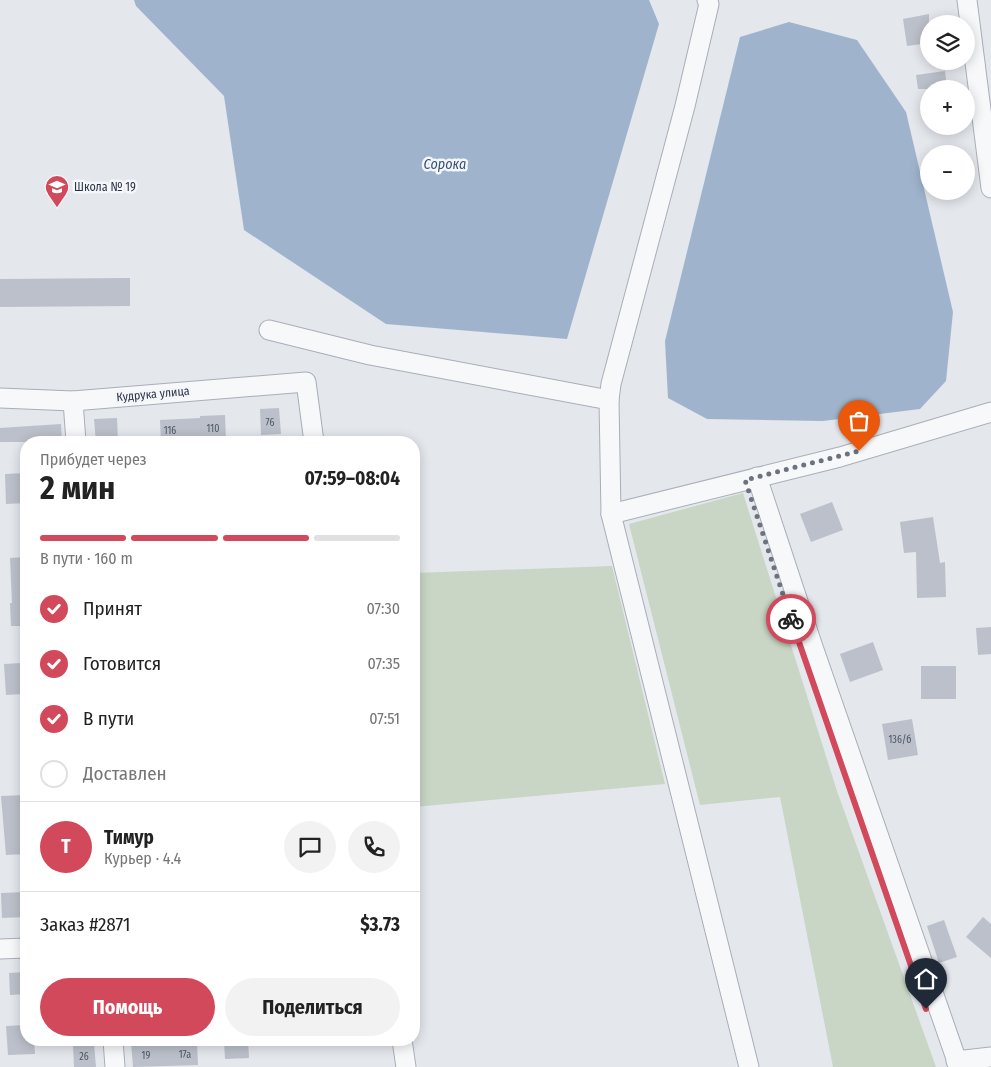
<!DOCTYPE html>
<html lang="ru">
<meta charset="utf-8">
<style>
body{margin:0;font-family:"Fira Sans Condensed",sans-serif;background:#f2f2f2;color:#222;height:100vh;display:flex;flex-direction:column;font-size:19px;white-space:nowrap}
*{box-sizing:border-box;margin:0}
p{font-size:16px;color:#767676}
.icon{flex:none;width:28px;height:28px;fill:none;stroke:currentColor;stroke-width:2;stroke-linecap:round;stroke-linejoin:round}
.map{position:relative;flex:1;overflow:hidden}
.panel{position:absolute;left:20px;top:436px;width:400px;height:610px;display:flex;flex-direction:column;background:#fff;border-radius:20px;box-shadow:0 2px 12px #0003}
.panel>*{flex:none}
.fabs{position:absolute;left:920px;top:15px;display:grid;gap:10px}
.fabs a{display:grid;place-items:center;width:55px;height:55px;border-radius:50%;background:#fff;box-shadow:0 2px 12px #0003;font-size:25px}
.pin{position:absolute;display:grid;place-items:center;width:42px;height:42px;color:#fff;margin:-51px -21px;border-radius:50% 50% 50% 0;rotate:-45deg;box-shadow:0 0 5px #0007}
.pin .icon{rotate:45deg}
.courier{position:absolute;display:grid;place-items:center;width:50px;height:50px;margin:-25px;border:4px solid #d1495b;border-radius:50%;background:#fff;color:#222;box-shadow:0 1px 6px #0007}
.overview em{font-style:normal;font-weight:700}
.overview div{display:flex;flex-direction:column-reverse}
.overview{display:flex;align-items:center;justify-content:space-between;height:85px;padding:0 20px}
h1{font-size:32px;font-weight:700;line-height:38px}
.bar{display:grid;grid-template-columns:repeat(4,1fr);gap:8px 5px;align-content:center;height:60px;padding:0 20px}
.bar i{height:6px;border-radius:4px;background:#e0e0e0}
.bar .selected{background:#d1495b}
.bar p{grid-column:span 4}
.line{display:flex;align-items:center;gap:12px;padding:0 20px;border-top:1px solid #e0e0e0}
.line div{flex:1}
.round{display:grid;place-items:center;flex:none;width:52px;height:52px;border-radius:26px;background:#f2f2f2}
ol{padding:0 20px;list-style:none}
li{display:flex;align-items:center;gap:15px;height:55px}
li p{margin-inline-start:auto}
li .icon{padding:5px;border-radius:50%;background:#d1495b;color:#fff;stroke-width:4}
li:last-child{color:#767676}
li i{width:28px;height:28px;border:2px solid #e0e0e0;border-radius:50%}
.primary-button{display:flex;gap:10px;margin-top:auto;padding:10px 20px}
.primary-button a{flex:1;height:58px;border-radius:30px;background:#d1495b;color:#fff;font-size:20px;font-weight:700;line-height:58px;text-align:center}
.primary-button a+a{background:#f2f2f2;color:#222}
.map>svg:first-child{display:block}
.green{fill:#c9d6c5}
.water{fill:#9fb4cc}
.building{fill:#bbc0ca}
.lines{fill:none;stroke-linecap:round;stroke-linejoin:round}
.minor-casing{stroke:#a9aeb7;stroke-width:21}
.minor{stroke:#f7f8fa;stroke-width:19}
.done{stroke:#6c737f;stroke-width:5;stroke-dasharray:0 9}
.route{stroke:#d1495b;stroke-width:6}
.labels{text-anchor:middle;stroke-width:5;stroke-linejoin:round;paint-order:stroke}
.number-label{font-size:10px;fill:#4f5766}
.poi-label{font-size:12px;fill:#2b3445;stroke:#f4f6f9;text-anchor:start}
.street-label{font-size:12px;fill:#2b3445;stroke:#f4f6f9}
.water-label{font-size:14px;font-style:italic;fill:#34527a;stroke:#f4f6f9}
</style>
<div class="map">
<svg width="991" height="1067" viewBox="0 0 991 1067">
<rect width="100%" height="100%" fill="#e4e7ec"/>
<g class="green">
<path d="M743,493L837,791L936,1067H833L780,797L700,805L629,524Z"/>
<path d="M612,566L665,784L414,807V573Z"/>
</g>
<g class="water">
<path d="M134,0H649L659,24L567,339L386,324L244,230L224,96L136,6Z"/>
<path d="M789,22L857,40L906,112L953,312L946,381L920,409L823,421L707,419L668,398L665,341L740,37Z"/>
</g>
<g class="building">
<path d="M929,14V43L907,46L903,19Z"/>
<path d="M945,71L947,89H918L916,75Z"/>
<path d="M130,278V306L0,307V279Z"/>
<path d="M279,408L281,434L261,435L260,409Z"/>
<path d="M225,415L226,440L201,442V438L161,441L160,420L200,418V416Z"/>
<path d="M117,418L118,442H96L94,419Z"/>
<path d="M61,424L62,442H0V428Z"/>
<path d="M26,473V503L6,504L5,474Z"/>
<path d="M832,502L843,530L811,542L800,514Z"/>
<path d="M933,517L940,563L945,562L946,597L917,598L916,552L904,553L900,522Z"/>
<path d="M26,557V626H11L10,603H12L10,558Z"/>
<path d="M991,627V654L978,655L976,628Z"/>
<path d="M873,642L883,670L850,682L840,654Z"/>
<path d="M22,663L23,694L6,695L4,664Z"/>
<rect x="921" y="666" width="35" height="33"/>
<path d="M912,719L918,755L888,760L882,724Z"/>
<path d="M26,795V854L6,855L1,796Z"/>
<path d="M26,892V917L2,918L1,893Z"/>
<path d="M983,917L991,924V958L966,937Z"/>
<path d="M944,920L957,957L939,963L927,926Z"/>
<path d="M26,972V994L10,995L9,973Z"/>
<path d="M26,1025V1040H34L35,1054L8,1055L6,1026Z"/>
<path d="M224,1040H248L249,1058L225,1059Z"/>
<path d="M159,1041V1044L197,1042L198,1065L133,1067L131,1043Z"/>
<path d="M94,1044L96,1067H74L73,1045Z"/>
</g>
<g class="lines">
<g class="minor-casing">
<g id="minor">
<path d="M707,0L709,4L685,106L611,384L609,400L611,514L749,1067"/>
<path d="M967,0L991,188"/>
<path d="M269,330L370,355L609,400"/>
<path d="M0,398L73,401L306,382L314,442"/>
<path d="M73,401L76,442"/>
<path d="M757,477L812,644L959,1067"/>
<path d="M611,514L840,457L991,412"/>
<path d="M0,949L26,948"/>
<path d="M113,1040L115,1067"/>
<path d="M402,1040L406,1067"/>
<path d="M956,1061L991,1057"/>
</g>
</g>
<use href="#minor" class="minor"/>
</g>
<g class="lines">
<path class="done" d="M791,619L745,480L859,451"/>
<path class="route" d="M791,619L926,1009"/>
</g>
<defs>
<g id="school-pin" transform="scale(1.25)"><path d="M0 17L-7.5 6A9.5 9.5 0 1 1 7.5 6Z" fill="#d1495b" stroke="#f4f6f9"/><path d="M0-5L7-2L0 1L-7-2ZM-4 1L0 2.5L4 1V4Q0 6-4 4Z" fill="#fff"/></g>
</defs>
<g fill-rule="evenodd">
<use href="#school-pin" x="57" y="187"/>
</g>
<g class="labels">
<g class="number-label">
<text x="270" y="426">76</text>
<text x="213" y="432">110</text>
<text x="170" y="434">116</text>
<text x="900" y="743">136/б</text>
<text x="185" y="1058">17a</text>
<text x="146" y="1059">19</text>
<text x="84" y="1060">26</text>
</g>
<g class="poi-label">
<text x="74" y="191">Школа № 19</text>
</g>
<g class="street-label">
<text transform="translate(153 394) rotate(-5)" y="4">Кудрука улица</text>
</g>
<g class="water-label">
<text x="445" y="169">Сорока</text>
</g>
</g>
</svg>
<div class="fabs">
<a><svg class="icon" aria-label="layers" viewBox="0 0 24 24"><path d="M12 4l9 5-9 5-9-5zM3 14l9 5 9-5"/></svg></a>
<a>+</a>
<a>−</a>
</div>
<div class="pin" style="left:859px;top:451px;background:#ea580c"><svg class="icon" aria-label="bag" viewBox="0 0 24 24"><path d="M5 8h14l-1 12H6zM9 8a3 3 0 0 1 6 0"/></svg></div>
<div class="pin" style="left:926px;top:1009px;background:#1f2937"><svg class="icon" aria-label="home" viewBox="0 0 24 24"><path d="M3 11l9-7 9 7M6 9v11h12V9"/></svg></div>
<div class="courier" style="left:791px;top:619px"><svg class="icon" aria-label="bike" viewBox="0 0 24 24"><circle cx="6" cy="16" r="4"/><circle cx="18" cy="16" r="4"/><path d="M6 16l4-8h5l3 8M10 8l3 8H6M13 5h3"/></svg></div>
<section class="panel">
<div class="overview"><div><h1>2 мин</h1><p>Прибудет через</p></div><em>07:59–08:04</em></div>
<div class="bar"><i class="selected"></i><i class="selected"></i><i class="selected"></i><i></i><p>В пути · 160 m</p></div>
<ol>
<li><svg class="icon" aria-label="check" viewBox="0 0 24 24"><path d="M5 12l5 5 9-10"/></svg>Принят<p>07:30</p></li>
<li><svg class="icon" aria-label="check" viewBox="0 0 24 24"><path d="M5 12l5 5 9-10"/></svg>Готовится<p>07:35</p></li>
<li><svg class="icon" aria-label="check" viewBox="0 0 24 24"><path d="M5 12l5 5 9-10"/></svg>В пути<p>07:51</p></li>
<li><i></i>Доставлен</li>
</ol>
<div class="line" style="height:90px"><b class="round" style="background:#d1495b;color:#fff">Т</b><div><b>Тимур</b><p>Курьер · 4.4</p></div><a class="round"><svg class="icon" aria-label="chat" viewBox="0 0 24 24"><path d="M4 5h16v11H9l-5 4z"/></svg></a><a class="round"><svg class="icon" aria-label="phone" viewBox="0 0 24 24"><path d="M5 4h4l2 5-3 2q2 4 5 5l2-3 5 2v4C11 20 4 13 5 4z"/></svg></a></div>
<div class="line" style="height:65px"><div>Заказ #2871</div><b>$3.73</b></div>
<div class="primary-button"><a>Помощь</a><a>Поделиться</a></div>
</section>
</div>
